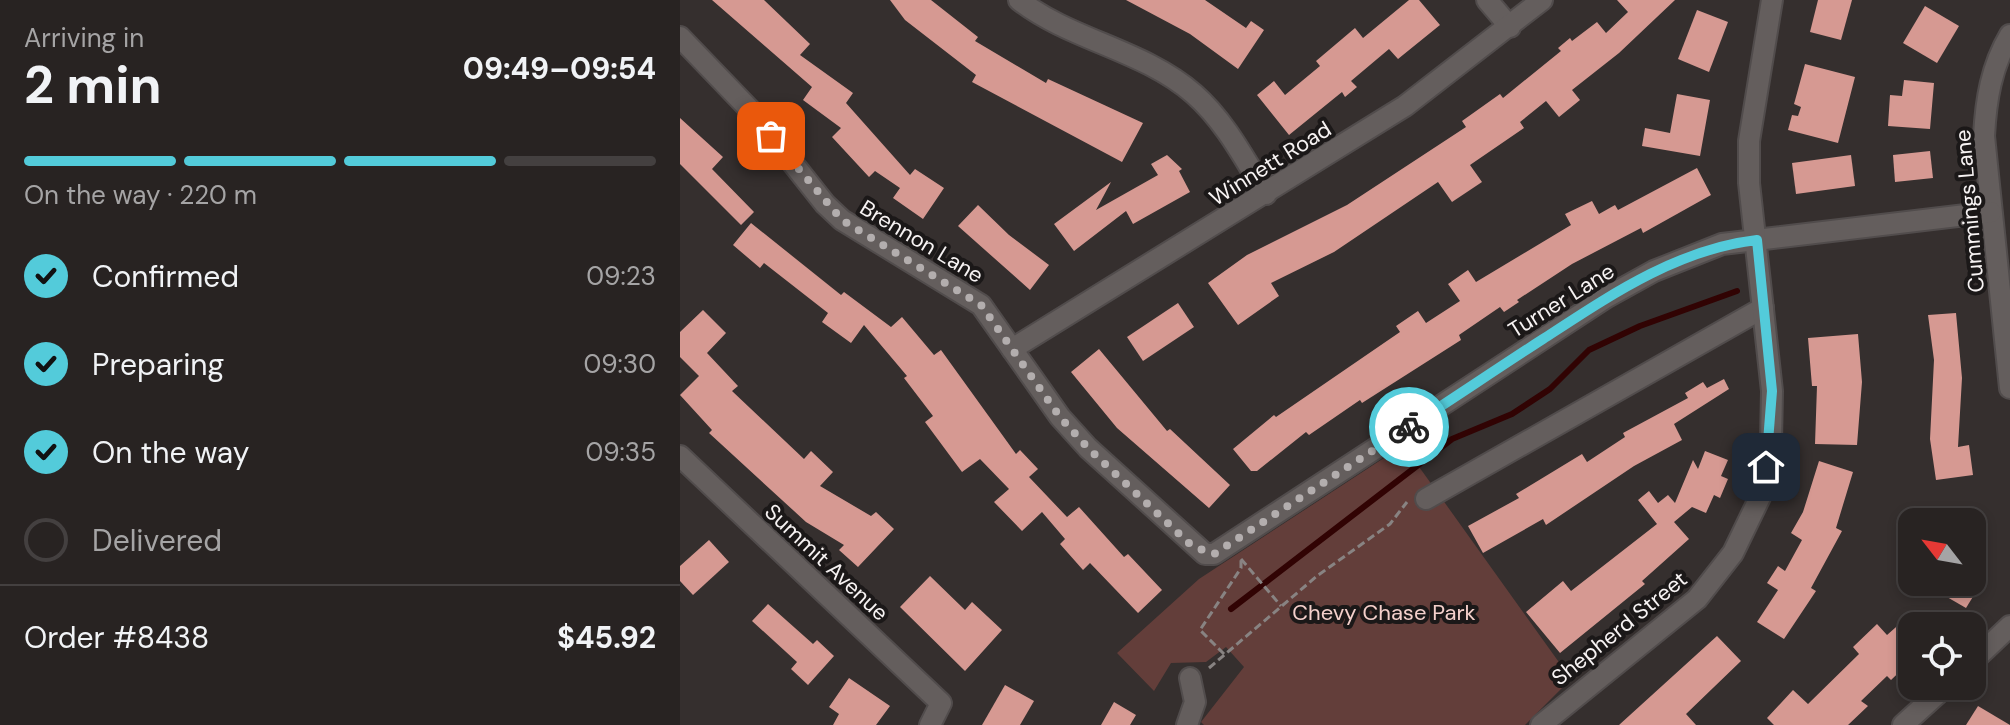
<!DOCTYPE html>
<meta charset="utf-8">
<style>
body{margin:0;font-family:"DM Sans",sans-serif;background:#342f2f;color:#f1f3f6;height:100vh;display:flex;flex-direction:column;font-size:30px;white-space:nowrap}
*{box-sizing:border-box;margin:0}
p{font-size:26px;color:#a5a4a5}
.icon{flex:none;width:44px;height:44px;fill:none;stroke:currentColor;stroke-width:2;stroke-linecap:round;stroke-linejoin:round}
.map{position:relative;flex:1;overflow:hidden}
.sheet{display:flex;flex-direction:column;background:#282322;width:680px}
.sheet>*{flex:none}
.needle{width:52px;rotate:301deg}
.controls{position:absolute;left:1218px;top:508px;display:grid;gap:16px}
.controls a{display:grid;place-items:center;width:88px;height:88px;border-radius:16px;background:#282322;box-shadow:0 4px 12px #0003,0 0 0 2px #444040;font-size:40px}
.pin{position:absolute;display:grid;place-items:center;width:68px;height:68px;color:#fff;margin:-34px;border-radius:16px;box-shadow:0 4px 12px #0006}
.courier{position:absolute;display:grid;place-items:center;width:80px;height:80px;margin:-40px;border:6px solid #53cbda;border-radius:50%;background:#fff;color:#222;box-shadow:0 2px 10px #0007}
.overview em{font-style:normal;font-weight:700}
.overview div{display:flex;flex-direction:column-reverse}
.overview{display:flex;align-items:center;justify-content:space-between;height:136px;padding:0 24px}
h1{font-size:52px;font-weight:700;line-height:60px}
.bar{display:grid;grid-template-columns:repeat(4,1fr);gap:12px 8px;align-content:center;height:96px;padding:0 24px}
.bar i{height:10px;border-radius:6px;background:#444040}
.bar .active{background:#53cbda}
.bar p{grid-column:span 4}
.line{display:flex;align-items:center;gap:20px;padding:0 24px;border-top:2px solid #444040}
.line div{flex:1}
ol{padding:0 24px;list-style:none}
li{display:flex;align-items:center;gap:24px;height:88px}
li p{margin-inline-start:auto}
li .icon{padding:8px;border-radius:50%;background:#53cbda;color:#111;stroke-width:4}
li:last-child{color:#a5a4a5}
li i{width:44px;height:44px;border:4px solid #444040;border-radius:50%}
main{display:flex;flex:1;min-height:0}
.map>svg:first-child{display:block}
.green{fill:#633e3a}
.lines{fill:none;stroke-linecap:round;stroke-linejoin:round}
.stream{stroke:#310303;stroke-width:6}
.building{fill:#d69992}
.street-casing{stroke:#514c4c;stroke-width:24}
.path{stroke:#888382;stroke-width:3;stroke-dasharray:8 4;stroke-linecap:butt}
.street{stroke:#645e5d;stroke-width:20}
.done{stroke:#b3aeae;stroke-width:8;stroke-dasharray:0 14.4}
.route{stroke:#53cbda;stroke-width:10}
.labels{text-anchor:middle;stroke-width:8;stroke-linejoin:round;paint-order:stroke}
.street-label{font-size:22px;fill:#f7f3f3;stroke:#1b1818}
.park-label{font-size:22px;fill:#f4d0cb;stroke:#1b1818}
</style>
<main>
<section class="sheet">
<div class="overview"><div><h1>2 min</h1><p>Arriving in</p></div><em>09:49–09:54</em></div>
<div class="bar"><i class="active"></i><i class="active"></i><i class="active"></i><i></i><p>On the way · 220 m</p></div>
<ol>
<li><svg class="icon" aria-label="check" viewBox="0 0 24 24"><path d="M5 12l5 5 9-10"/></svg>Confirmed<p>09:23</p></li>
<li><svg class="icon" aria-label="check" viewBox="0 0 24 24"><path d="M5 12l5 5 9-10"/></svg>Preparing<p>09:30</p></li>
<li><svg class="icon" aria-label="check" viewBox="0 0 24 24"><path d="M5 12l5 5 9-10"/></svg>On the way<p>09:35</p></li>
<li><i></i>Delivered</li>
</ol>
<div class="line" style="height:104px"><div>Order #8438</div><b>$45.92</b></div>
</section>
<div class="map">
<svg width="1330" height="725" viewBox="0 0 1330 725">
<rect width="100%" height="100%" fill="#352f2e"/>
<path class="green" d="M710,454L724,462L732,457L891,679L845,725H524L521,722L564,667L546,647L526,662L491,663L474,691L437,653L519,579Z"/>
<g class="lines">
<path class="stream" d="M551,609L772,439L832,414L870,389L909,350L960,326L1057,291"/>
</g>
<g class="building">
<path d="M32,0H84L130,44L120,55L173,93L166,103L230,175L235,169L264,188L243,219L213,198L220,188L195,171L189,177L152,137L161,128L123,100L132,87Z"/>
<path d="M210,0H251L298,37L295,41L366,83L368,79L463,123L442,162L292,82L296,75L225,20Z"/>
<path d="M446,0H525L566,28L571,21L584,30L558,69L510,34Z"/>
<path d="M729,0H739L760,25L718,59L709,49L671,81L677,87L665,97L662,92L609,135L577,95L594,81L605,95L640,66L636,61L675,28L683,38Z"/>
<path d="M937,0H995L939,53L892,90L900,100L879,117L866,101L840,122L844,128L790,165L802,182L772,202L758,182L654,252L591,283L599,296L558,325L528,283L567,255L667,205L786,127L782,121L820,94L823,98L881,51L878,48L890,38L892,41L917,22L926,33L948,12Z"/>
<path d="M1138,0H1172L1161,40L1130,32Z"/>
<path d="M1245,6L1279,26L1257,63L1223,43Z"/>
<path d="M1017,10L1048,22L1029,72L998,59Z"/>
<path d="M1125,64L1175,77L1158,143L1108,130L1112,115L1118,116L1121,107L1114,104Z"/>
<path d="M1224,80L1254,83L1250,129L1208,126L1210,95L1222,96Z"/>
<path d="M997,94L1030,100L1020,156L962,146L965,128L990,133Z"/>
<path d="M0,118L43,157L32,169L74,212L61,225L0,164Z"/>
<path d="M1250,151L1253,178L1215,182L1213,155Z"/>
<path d="M487,155L502,169L499,171L510,192L453,224L446,211L394,251L374,224L431,182L416,210L478,175L471,164Z"/>
<path d="M1171,155L1175,186L1116,194L1112,163Z"/>
<path d="M1017,168L1031,195L963,233L961,228L892,264L837,300L839,302L824,312L820,307L779,335L781,340L682,403L680,400L629,435L626,432L577,471H571L553,449L594,415L596,417L720,332L716,326L738,311L746,323L780,301L768,284L788,270L796,282L891,225L885,214L912,201L919,214L935,205L938,210Z"/>
<path d="M298,205L329,235L369,265L350,290L278,226Z"/>
<path d="M71,223L161,295L164,292L211,327L222,317L254,355L261,350L336,454L340,450L358,469L349,477L387,517L399,507L444,557L448,554L482,590L458,613L410,563L403,570L380,544L385,539L362,512L342,531L314,502L329,489L300,459L282,472L245,422L253,416L224,378L227,376L184,325L171,343L142,322L148,313L84,263L80,268L53,245Z"/>
<path d="M498,303L514,327L463,361L447,337Z"/>
<path d="M23,310L46,333L27,353L58,386L52,391L124,459L131,451L153,472L140,486L191,516L196,512L214,529L178,567L159,550L164,545L126,522L29,433L32,430L0,395L19,376L0,357V332Z"/>
<path d="M1276,313L1282,378L1278,447L1289,445L1293,475L1256,480L1250,439L1254,360L1248,315Z"/>
<path d="M1178,334L1182,382L1177,445L1135,444L1137,386H1132L1128,338Z"/>
<path d="M419,349L487,431L490,429L550,485L529,508L437,428L391,372Z"/>
<path d="M1044,379L1049,389L994,424L1002,440L954,466L866,525L863,519L803,553L788,526L839,498L836,494L902,454L907,462L945,437L943,433L1008,398L1005,393L1023,382L1027,388Z"/>
<path d="M1025,451L1048,460L1041,476L1048,479L1040,498L1034,495L1026,513L1012,507L994,522L1009,539L962,581L965,584L880,653L846,612L883,581L891,591L977,524L958,500L969,491L978,503L988,495L995,503L1013,460L1018,469Z"/>
<path d="M1139,461L1173,472L1156,528L1162,531L1131,588L1136,591L1104,639L1077,622L1098,590L1087,583L1098,566L1105,571L1122,540L1111,533L1123,512Z"/>
<path d="M29,540L49,562L13,595L0,581V566Z"/>
<path d="M250,576L285,610L292,602L322,630L285,671L220,607Z"/>
<path d="M1241,582H1302L1286,608Z"/>
<path d="M88,604L133,644L137,640L154,656L128,685L111,669L117,662L72,621Z"/>
<path d="M1232,613V660L1211,680L1207,676L1181,701L1188,706L1168,725H1094L1087,718L1113,690L1128,704L1179,654L1173,647L1197,624L1207,635Z"/>
<path d="M1037,636L1061,661L1006,714L1016,725H939Z"/>
<path d="M169,678L210,706L196,725H153L159,714L149,707Z"/>
<path d="M325,685L354,701L340,725H302Z"/>
<path d="M434,702L456,715L450,725H421Z"/>
<path d="M1298,706L1330,725H1286Z"/>
</g>
<g class="lines">
<g class="street-casing">
<g id="street">
<path d="M339,0C390,40 464,50 514,94C545,121 565,160 586,194"/>
<path d="M807,0L830,27"/>
<path d="M1330,35C1311,67 1306,100 1304,136L1330,388"/>
<path d="M0,37L73,113L145,204L162,220L301,305L380,417L408,448L525,554H534L927,297L974,271L1042,244L1311,212"/>
<path d="M332,349L725,106L862,0"/>
<path d="M0,456L261,703L250,725"/>
<path d="M746,499L1083,308"/>
<path d="M1292,662L1330,626"/>
<path d="M507,725L515,702L510,678"/>
<path d="M861,725L1017,599L1053,553L1082,493L1091,442L1092,391L1069,183V141L1092,0"/>
<path d="M1223,725L1266,686"/>
</g>
</g>
<g class="path">
<path d="M561,559L601,606"/>
<path d="M544,654L520,630L561,568V560"/>
<path d="M529,668L637,576L710,524L727,502"/>
</g>
<use href="#street" class="street"/>
</g>
<g class="lines">
<path class="done" d="M91,136L162,220L301,305L380,417L408,448L512,546L534,554L729,427"/>
<path class="route" d="M729,427C774,398 818,368 863,339C929,296 997,249 1077,240L1092,391L1086,467"/>
</g>
<g class="labels">
<g class="street-label">
<text transform="translate(590 163) rotate(-32)" y="8">Winnett Road</text>
<text transform="translate(1289 211) rotate(-95)" y="8">Cummings Lane</text>
<text transform="translate(242 241) rotate(31)" y="8">Brennon Lane</text>
<text transform="translate(881 300) rotate(-32)" y="8">Turner Lane</text>
<text transform="translate(147 562) rotate(43)" y="8">Summit Avenue</text>
<text transform="translate(939 628) rotate(-39)" y="8">Shepherd Street</text>
</g>
<g class="park-label">
<text x="704" y="620">Chevy Chase Park</text>
</g>
</g>
</svg>
<div class="controls">
<a><svg class="needle" viewBox="-14 -14 28 28"><path d="M0-13l5 13h-10z" fill="#e53935"/><path d="M0 13l5-13h-10z" fill="#a5a4a5"/></svg></a>
<a><svg class="icon" aria-label="locate" viewBox="0 0 24 24"><circle cx="12" cy="12" r="6"/><path d="M12 2v4M12 18v4M2 12h4M18 12h4"/></svg></a>
</div>
<div class="pin" style="left:91px;top:136px;background:#ea580c"><svg class="icon" aria-label="bag" viewBox="0 0 24 24"><path d="M5 8h14l-1 12H6zM9 8a3 3 0 0 1 6 0"/></svg></div>
<div class="pin" style="left:1086px;top:467px;background:#1f2937"><svg class="icon" aria-label="home" viewBox="0 0 24 24"><path d="M3 11l9-7 9 7M6 9v11h12V9"/></svg></div>
<div class="courier" style="left:729px;top:427px"><svg class="icon" aria-label="bike" viewBox="0 0 24 24"><circle cx="6" cy="16" r="4"/><circle cx="18" cy="16" r="4"/><path d="M6 16l4-8h5l3 8M10 8l3 8H6M13 5h3"/></svg></div>
</div>
</main>
